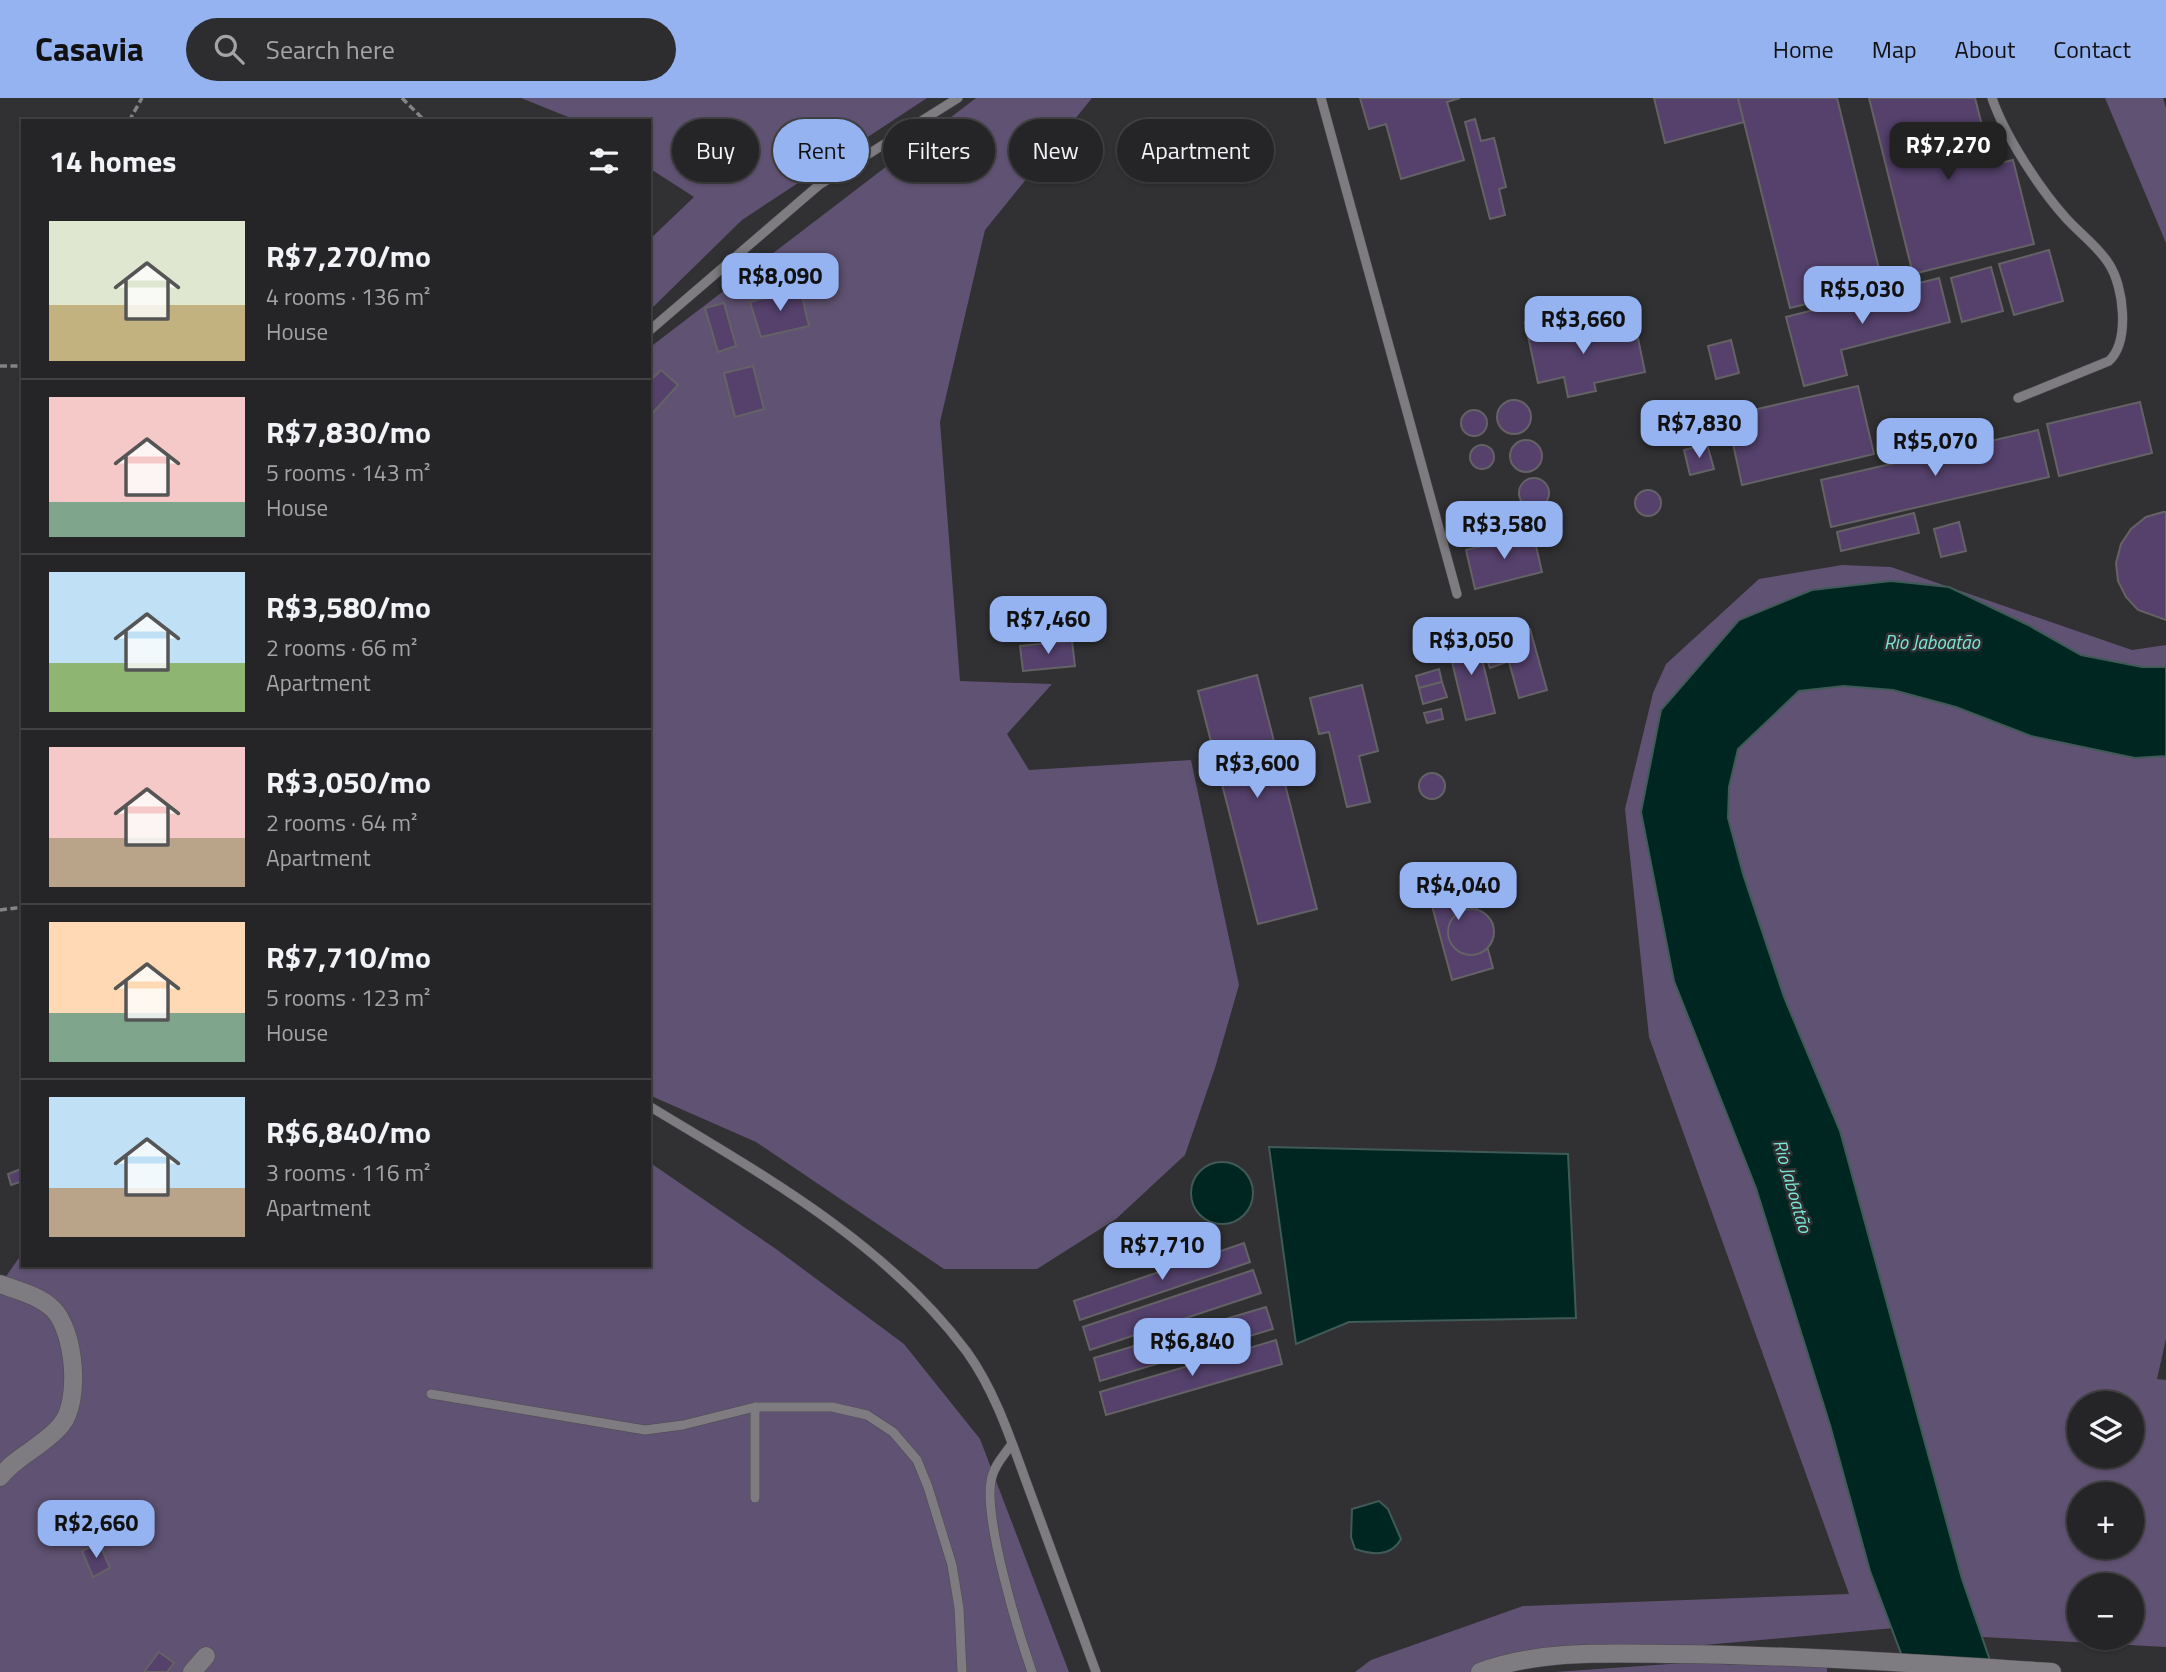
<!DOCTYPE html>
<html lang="en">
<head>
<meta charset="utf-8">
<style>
  :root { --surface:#252426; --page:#2d2c2e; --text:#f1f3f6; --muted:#a3a4a7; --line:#424143; --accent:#95b2f1 }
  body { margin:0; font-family:"Titillium Web",sans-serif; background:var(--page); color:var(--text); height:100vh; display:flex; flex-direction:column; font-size:26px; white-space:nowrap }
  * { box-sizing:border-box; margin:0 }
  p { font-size:23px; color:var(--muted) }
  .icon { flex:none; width:38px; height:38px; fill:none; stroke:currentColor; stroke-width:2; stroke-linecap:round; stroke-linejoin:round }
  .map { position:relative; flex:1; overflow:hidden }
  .details { position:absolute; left:21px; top:21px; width:630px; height:1148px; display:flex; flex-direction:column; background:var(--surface); border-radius:0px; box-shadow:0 2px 5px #0004,0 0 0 2px var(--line) }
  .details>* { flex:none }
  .banner { position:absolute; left:672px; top:21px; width:665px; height:63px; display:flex; gap:14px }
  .buttons { position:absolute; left:2067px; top:1293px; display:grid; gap:14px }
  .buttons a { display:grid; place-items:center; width:77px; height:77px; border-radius:50%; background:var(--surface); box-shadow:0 2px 5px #0004,0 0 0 2px var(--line); font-size:35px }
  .price { position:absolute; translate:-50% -60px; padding:0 16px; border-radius:14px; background:var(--accent); color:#111; font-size:23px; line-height:46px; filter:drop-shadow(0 2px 4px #0008) }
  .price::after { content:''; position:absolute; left:50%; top:42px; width:21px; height:16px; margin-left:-10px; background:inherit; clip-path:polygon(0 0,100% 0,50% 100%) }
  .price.active { background:#222; color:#fff }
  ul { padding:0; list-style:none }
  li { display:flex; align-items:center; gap:21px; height:175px; padding:0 28px }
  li+li { border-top:2px solid var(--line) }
  li span { display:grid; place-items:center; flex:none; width:196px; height:140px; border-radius:0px; color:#555 }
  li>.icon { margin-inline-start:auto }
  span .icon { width:84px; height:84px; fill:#fffc; stroke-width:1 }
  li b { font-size:30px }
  h2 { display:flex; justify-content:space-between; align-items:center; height:84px; padding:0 28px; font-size:30px }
  .chip { padding:0 24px; border-radius:32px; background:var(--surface); box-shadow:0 2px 5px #0004,0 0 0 2px var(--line); font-size:24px; line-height:63px }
  .chip.active { background:var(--accent); color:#111 }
  header { display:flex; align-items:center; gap:42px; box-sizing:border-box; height:98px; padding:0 35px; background:var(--accent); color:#111 }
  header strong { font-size:33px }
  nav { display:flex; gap:38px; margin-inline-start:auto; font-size:24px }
  .search { width:490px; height:63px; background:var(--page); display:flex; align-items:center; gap:18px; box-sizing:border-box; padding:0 24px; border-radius:38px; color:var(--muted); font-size:26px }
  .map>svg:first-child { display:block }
  .green { fill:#605272; fill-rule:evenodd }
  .water { fill:#002621; stroke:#3f5a57; stroke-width:2 }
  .building { fill:#55416c; stroke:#646265; stroke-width:2 }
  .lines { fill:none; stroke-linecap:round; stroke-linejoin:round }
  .lane-casing { stroke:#4d4c4f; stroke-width:10 }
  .street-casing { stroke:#4d4c4f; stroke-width:19 }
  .secondary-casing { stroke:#4d4c4f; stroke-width:19 }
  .path { stroke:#838284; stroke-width:3.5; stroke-dasharray:7 3.5; stroke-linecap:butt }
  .lane { stroke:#7e7c80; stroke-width:9 }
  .street { stroke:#7e7c80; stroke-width:18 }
  .secondary { stroke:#7e7c80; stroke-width:18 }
  .labels { text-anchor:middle; stroke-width:5; stroke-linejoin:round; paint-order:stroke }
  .water-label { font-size:19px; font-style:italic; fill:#79e6d6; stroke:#313033 }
</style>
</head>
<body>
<header>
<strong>Casavia</strong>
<div class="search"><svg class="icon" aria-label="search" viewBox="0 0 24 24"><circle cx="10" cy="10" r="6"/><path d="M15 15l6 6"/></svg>Search here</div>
<nav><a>Home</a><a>Map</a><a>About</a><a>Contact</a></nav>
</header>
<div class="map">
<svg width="2166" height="1574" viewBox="0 0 2166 1574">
  <rect width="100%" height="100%" fill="#313033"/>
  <g class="green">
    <polygon points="521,0 927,0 742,122 649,213 649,142 694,99 649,70 649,23 578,23"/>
    <polygon points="976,0 1092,0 985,132 940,324 960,583 1052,586 1007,636 1029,672 1191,662 1239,887 1215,970 1185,1057 1116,1121 1037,1171 944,1171 756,1044 649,997 649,250"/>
    <polygon points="2105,0 2163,0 2166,10 2166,145"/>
    <polygon points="1842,467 1891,469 2132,552 2166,547 2166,569 2142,569 2081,557 1949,489 1891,483 1739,522 1674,883 1756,1090 1830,1327 1870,1473 1894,1530 1570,1559 1480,1574 1355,1574 1371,1562 1523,1508 1849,1496 1649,939 1625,711 1653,595 1666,566 1759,481"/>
    <path d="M1844,588L1893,592L1956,609L2031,638L2135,660L2166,658V1241L2157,1281L2166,1282V1549L1982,1539L1962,1481L1840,1033L1784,899L1743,776L1728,720L1729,689L1738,651L1799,593ZM2079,1306H2132V1358H2079ZM2079,1396H2132V1449H2079ZM2079,1488H2132V1540H2079Z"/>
    <polygon points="649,1064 776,1151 904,1246 980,1341 1069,1574 0,1574 0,1187 23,1154 23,1167 649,1167"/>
    <polygon points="1684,1565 1827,1569 1827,1574 1555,1574"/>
  </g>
  <g class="water">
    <polygon points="1891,483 1949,489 2028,527 2081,557 2142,569 2166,569 2166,658 2135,660 2031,638 1956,609 1893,592 1844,588 1799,593 1738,651 1729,689 1728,720 1743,776 1784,899 1840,1033 1962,1481 1994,1574 1908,1574 1870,1473 1830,1327 1756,1090 1674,883 1641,714 1661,612 1739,522 1812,492"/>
    <polygon points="1269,1049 1568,1056 1576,1220 1349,1224 1296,1246"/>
    <circle cx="1222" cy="1095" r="31"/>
    <path d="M1379,1403L1388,1411L1401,1441C1391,1459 1372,1457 1355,1451L1351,1439L1352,1411Z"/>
  </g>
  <g class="building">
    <polygon points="1360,0 1460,0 1447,4 1464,62 1401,81 1386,26 1369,31"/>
    <polygon points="1654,0 1738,0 1744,24 1665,45"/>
    <polygon points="1738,0 1837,0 1883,187 1790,210"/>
    <polygon points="1869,0 1975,0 1992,67 2013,62 2034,146 1913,176"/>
    <polygon points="1475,21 1481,43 1494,40 1506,89 1499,91 1505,117 1490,121 1465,24"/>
    <polygon points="2049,152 2063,203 2014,217 1999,166"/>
    <polygon points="1991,169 2003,213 1962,224 1951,180"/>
    <polygon points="1939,180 1950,224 1841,252 1847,277 1804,288 1786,219"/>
    <polygon points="800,190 809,228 761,239 750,204"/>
    <polygon points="724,205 736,248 718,254 705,210"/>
    <polygon points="1554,217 1560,243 1635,226 1645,274 1594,285 1596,293 1568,299 1564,279 1538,285 1525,224"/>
    <polygon points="1731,242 1739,275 1716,281 1708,248"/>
    <polygon points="753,268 764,311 735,319 724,275"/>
    <polygon points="661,272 678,287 649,319 649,284"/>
    <polygon points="1858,288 1874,356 1742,387 1727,318"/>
    <circle cx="1514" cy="319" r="17"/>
    <polygon points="2140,304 2152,355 2059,378 2047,326"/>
    <circle cx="1474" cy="325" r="13"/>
    <polygon points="2038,332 2049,379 1831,429 1821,382"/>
    <circle cx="1526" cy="358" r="16"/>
    <polygon points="1707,346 1714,371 1690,377 1684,352"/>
    <circle cx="1482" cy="359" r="12"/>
    <circle cx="1534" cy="395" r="15"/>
    <circle cx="1648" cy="405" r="13"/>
    <circle cx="1495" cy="417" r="13"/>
    <polygon points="2163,414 2166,414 2166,522 2138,512 2126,499 2118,483 2116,465 2121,446 2131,431 2146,419"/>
    <polygon points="1914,415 1919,435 1841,453 1837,434"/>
    <polygon points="1959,424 1966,453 1941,459 1934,431"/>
    <polygon points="1533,435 1542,474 1475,491 1466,452"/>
    <polygon points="1530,531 1547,592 1519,600 1502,539"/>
    <polygon points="1496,534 1507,564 1490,570 1479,541"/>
    <polygon points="1476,536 1495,615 1466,622 1447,543"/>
    <polygon points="1072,543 1075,568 1023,573 1020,548"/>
    <polygon points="1439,571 1442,584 1419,590 1416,578"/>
    <polygon points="1257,577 1317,811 1258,826 1198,593"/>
    <polygon points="1442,584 1447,599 1423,606 1419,590"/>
    <polygon points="1362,587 1378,653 1359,658 1370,704 1347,709 1329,634 1319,636 1310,600"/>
    <polygon points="1441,611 1443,621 1427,625 1424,615"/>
    <circle cx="1432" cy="688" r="13"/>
    <polygon points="1465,767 1493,870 1452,882 1424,778"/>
    <circle cx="1471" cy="834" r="23"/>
    <polygon points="23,1070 23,1083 11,1087 8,1076"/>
    <polygon points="1244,1145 1250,1164 1080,1222 1074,1203"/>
    <polygon points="1253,1172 1261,1195 1090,1252 1083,1229"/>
    <polygon points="1266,1209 1273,1231 1100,1283 1094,1260"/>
    <polygon points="1276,1242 1282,1266 1106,1317 1100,1294"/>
    <polygon points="99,1445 110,1470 93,1479 82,1453"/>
    <polygon points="159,1554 174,1565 167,1574 144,1574"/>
  </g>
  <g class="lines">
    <g class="lane-casing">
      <g id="lane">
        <polyline points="1321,0 1457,496"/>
        <path d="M1992,0C2004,36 2039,90 2065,119C2079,135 2098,148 2109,166C2124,189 2130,243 2109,263L2018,300"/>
        <polyline points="649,233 819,87 958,0"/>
        <path d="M649,1008C763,1077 886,1145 967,1254C997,1296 1012,1346 1030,1394C1052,1454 1074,1514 1096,1574"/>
        <polyline points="431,1296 645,1332 683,1327 755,1309 832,1309 867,1317 893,1334 917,1362 928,1389 952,1467 959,1510 962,1574"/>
        <path d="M1012,1346C1004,1357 993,1369 991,1383C984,1422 1018,1534 1032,1574"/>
        <polyline points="755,1400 755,1309"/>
      </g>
    </g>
    <g class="street-casing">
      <g id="street">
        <path d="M0,1186C19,1193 38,1197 53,1211C75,1233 81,1304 61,1327C44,1348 16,1358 0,1379"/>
        <polyline points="192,1574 206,1558"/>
      </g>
    </g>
    <g class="secondary-casing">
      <path id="secondary" d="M1480,1574C1538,1552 1609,1555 1670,1556C1797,1557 1925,1566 2052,1574"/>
    </g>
    <g class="path">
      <polyline points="402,0 425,23"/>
      <polyline points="129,23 142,0"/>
      <polyline points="0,268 23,268"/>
      <polyline points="0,812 23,809"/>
    </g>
    <use href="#lane" class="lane"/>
    <use href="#street" class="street"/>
    <use href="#secondary" class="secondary"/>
  </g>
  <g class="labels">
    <g class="water-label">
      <text x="1932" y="551">Rio Jaboatão</text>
      <text transform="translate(1793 1088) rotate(74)" y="7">Rio Jaboatão</text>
    </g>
  </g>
</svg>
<div class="buttons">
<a><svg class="icon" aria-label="layers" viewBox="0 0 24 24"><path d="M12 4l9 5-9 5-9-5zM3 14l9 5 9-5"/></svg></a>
<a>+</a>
<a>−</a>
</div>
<b class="price active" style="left:1948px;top:84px">R$7,270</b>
<b class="price" style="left:780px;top:215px">R$8,090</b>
<b class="price" style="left:1862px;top:228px">R$5,030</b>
<b class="price" style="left:1583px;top:258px">R$3,660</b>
<b class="price" style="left:1699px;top:362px">R$7,830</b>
<b class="price" style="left:1935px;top:380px">R$5,070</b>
<b class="price" style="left:1504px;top:463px">R$3,580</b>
<b class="price" style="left:1048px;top:558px">R$7,460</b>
<b class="price" style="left:1471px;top:579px">R$3,050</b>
<b class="price" style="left:1257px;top:702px">R$3,600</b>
<b class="price" style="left:1458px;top:824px">R$4,040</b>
<b class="price" style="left:1162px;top:1184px">R$7,710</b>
<b class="price" style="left:1192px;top:1280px">R$6,840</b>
<b class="price" style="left:96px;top:1462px">R$2,660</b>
<div class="banner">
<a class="chip">Buy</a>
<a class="chip active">Rent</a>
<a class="chip">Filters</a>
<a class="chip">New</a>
<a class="chip">Apartment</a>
</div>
<section class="details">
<h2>14 homes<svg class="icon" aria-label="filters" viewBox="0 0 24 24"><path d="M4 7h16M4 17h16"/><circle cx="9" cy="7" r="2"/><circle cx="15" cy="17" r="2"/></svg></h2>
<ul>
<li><span style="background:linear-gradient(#dfe7d0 60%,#c2b280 0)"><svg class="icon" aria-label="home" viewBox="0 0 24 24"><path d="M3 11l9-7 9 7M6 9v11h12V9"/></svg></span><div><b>R$7,270/mo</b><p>4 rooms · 136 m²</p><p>House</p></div></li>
<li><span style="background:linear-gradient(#f6c9c9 75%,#7fa58c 0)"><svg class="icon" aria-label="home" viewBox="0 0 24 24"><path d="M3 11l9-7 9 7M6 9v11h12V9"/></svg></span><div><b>R$7,830/mo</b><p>5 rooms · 143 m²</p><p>House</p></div></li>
<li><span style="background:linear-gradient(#bfe0f5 65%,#8fb573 0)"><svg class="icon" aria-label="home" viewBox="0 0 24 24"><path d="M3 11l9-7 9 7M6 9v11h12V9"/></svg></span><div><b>R$3,580/mo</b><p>2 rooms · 66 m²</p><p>Apartment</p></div></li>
<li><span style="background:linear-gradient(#f6c9c9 65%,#b9a48a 0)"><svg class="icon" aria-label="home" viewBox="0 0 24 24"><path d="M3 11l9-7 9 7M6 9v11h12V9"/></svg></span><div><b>R$3,050/mo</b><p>2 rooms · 64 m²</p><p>Apartment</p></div></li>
<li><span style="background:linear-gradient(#ffd9b3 65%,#7fa58c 0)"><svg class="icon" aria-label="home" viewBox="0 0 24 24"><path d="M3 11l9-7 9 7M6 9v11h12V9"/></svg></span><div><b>R$7,710/mo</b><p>5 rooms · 123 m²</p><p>House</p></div></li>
<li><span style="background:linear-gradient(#bfe0f5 65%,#b9a48a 0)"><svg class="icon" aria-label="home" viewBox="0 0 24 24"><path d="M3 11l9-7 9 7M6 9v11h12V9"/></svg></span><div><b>R$6,840/mo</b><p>3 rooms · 116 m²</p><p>Apartment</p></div></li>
</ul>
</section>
</div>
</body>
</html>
